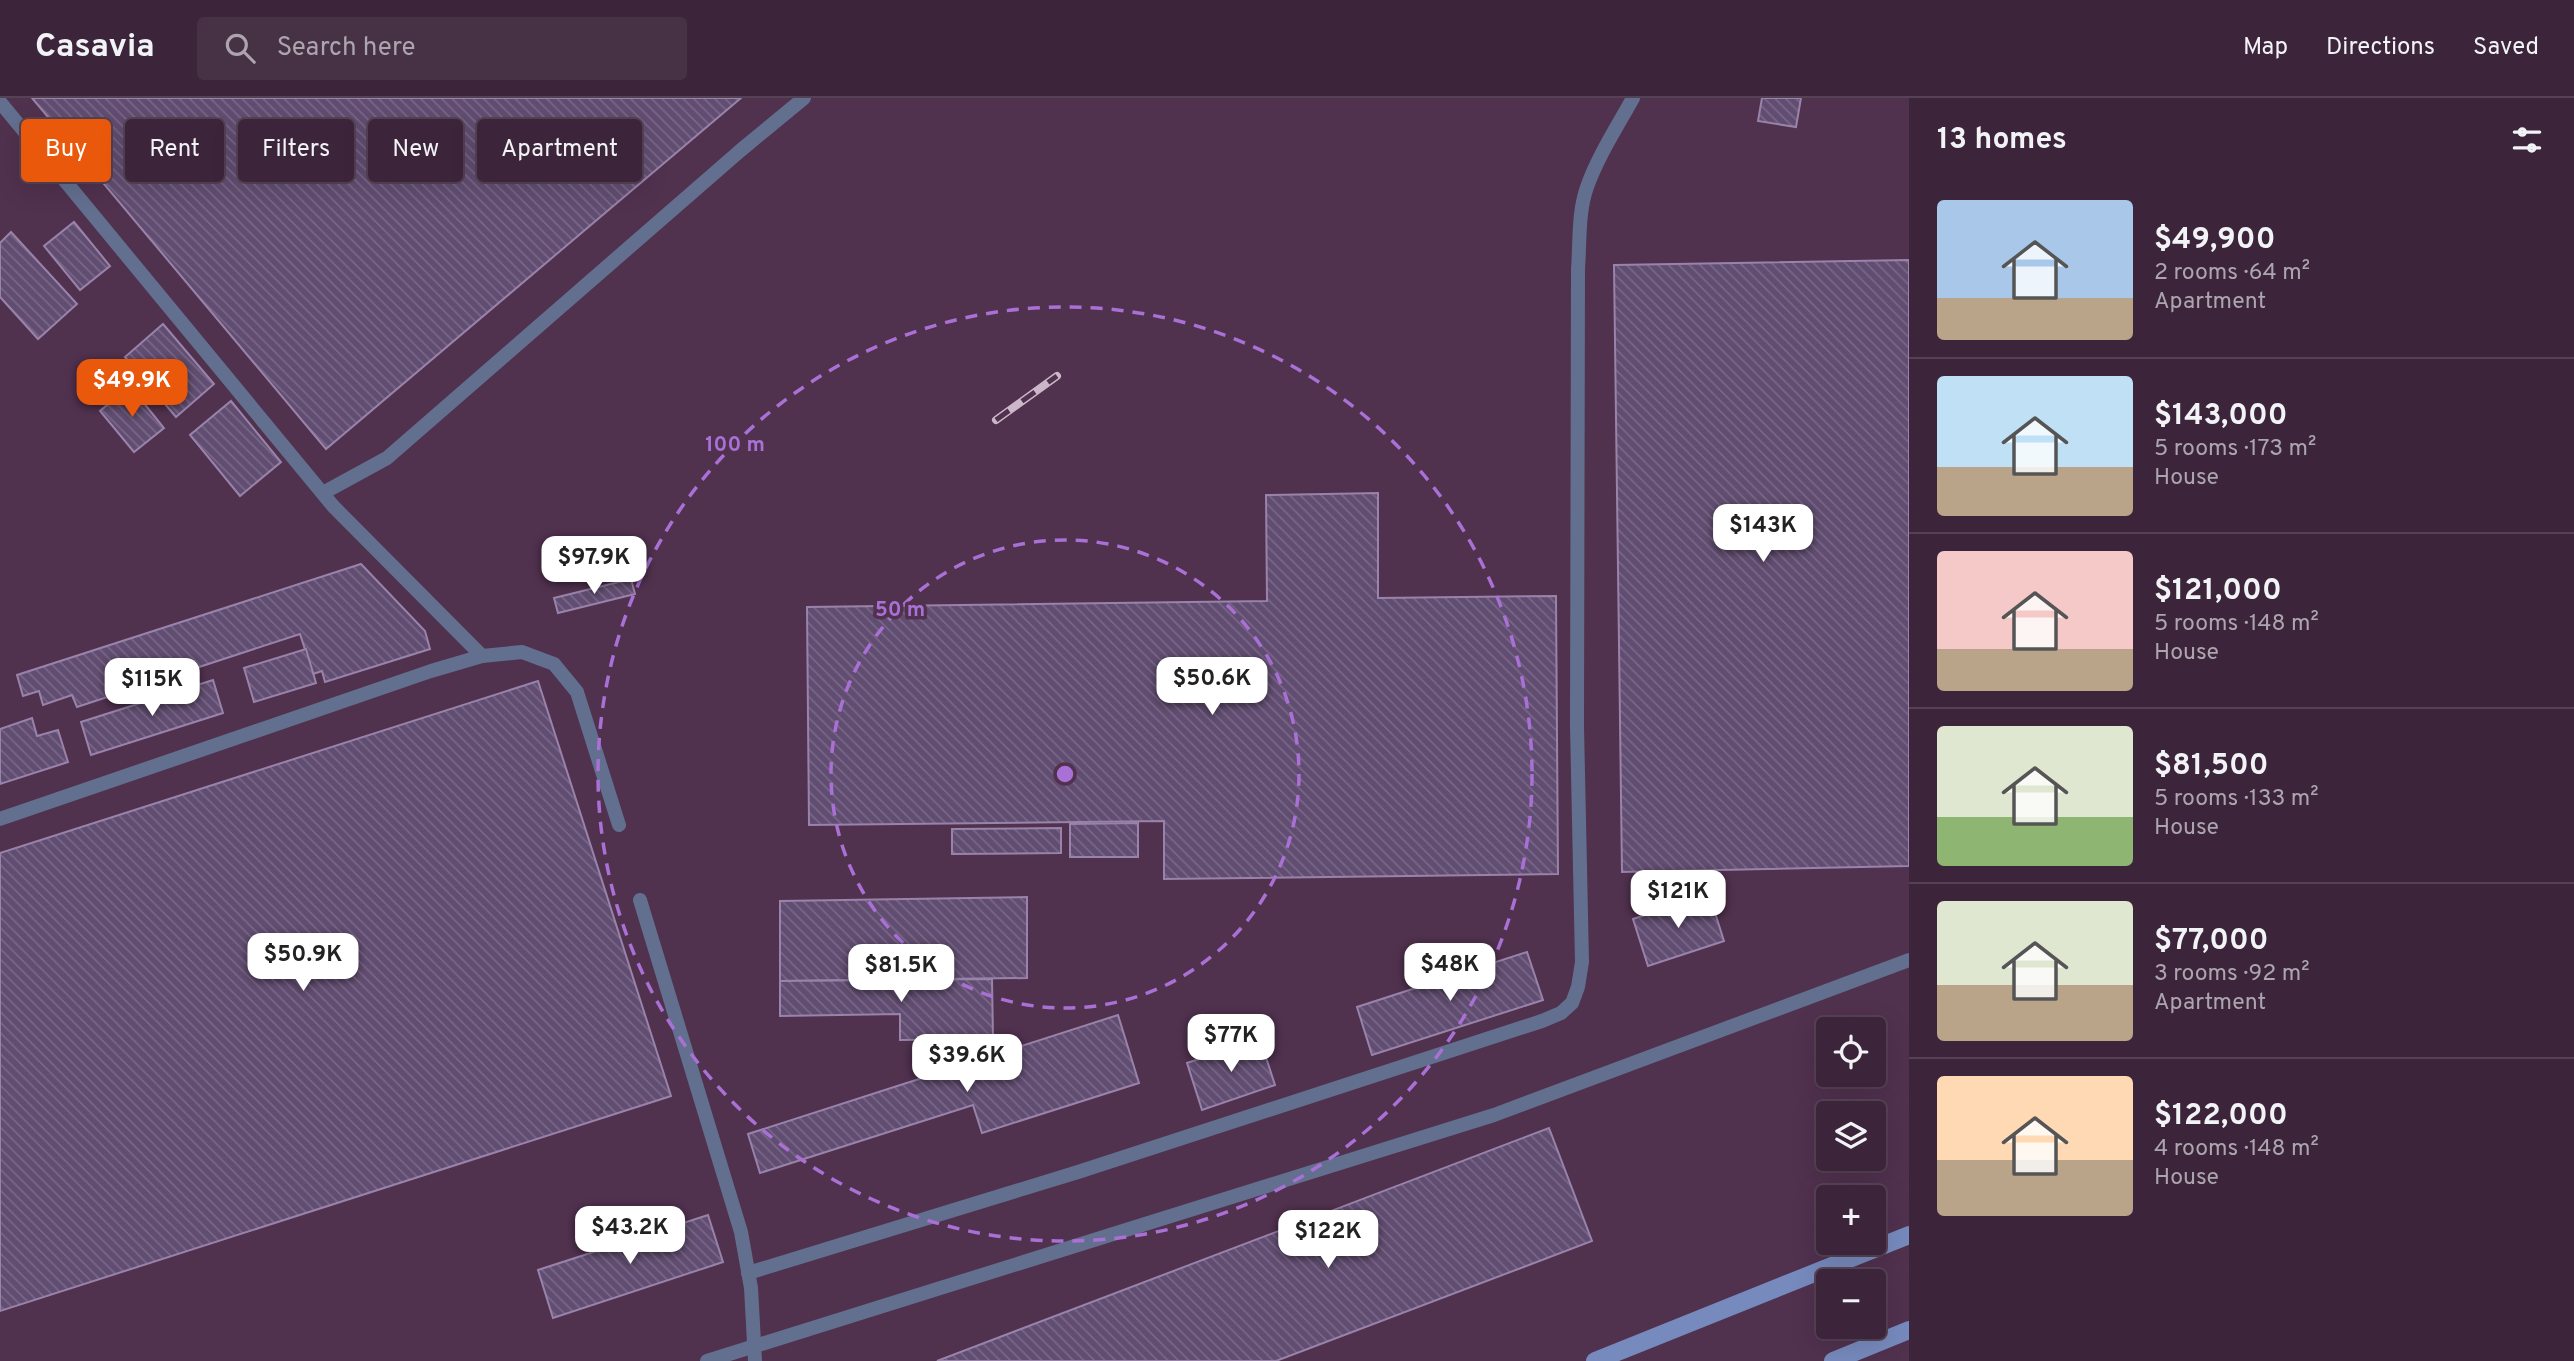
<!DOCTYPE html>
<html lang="en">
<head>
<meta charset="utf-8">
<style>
  :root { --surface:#3c253a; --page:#473145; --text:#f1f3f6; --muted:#aca5af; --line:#554254; --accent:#ea580c }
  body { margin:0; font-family:Overpass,sans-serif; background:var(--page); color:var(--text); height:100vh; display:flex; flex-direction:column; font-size:26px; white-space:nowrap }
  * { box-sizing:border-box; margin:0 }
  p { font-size:23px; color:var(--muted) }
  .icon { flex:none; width:38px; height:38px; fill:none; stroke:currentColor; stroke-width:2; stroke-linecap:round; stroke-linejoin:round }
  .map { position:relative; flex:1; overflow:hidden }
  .details { display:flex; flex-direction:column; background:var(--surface); width:665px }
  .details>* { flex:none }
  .guide { position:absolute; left:21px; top:21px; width:665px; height:63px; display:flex; gap:14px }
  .tools { position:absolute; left:1816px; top:919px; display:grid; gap:14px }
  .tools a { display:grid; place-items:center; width:70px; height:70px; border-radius:7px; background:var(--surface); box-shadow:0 7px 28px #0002,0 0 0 2px var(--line); font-size:35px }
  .price { position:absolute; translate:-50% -60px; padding:0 16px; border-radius:14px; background:#fff; color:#222; font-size:23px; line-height:46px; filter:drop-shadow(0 2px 4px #0008) }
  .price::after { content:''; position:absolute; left:50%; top:42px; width:21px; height:16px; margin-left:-10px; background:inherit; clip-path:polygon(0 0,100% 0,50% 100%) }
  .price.current { background:var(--accent); color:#fff }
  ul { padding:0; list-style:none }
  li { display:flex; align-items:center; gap:21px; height:175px; padding:0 28px }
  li+li { border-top:2px solid var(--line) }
  li span { display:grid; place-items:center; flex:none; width:196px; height:140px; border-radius:7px; color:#555 }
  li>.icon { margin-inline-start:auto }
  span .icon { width:84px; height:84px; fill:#fffc; stroke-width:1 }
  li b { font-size:30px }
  h2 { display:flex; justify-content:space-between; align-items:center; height:84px; padding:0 28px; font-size:30px }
  .chip { padding:0 24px; border-radius:7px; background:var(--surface); box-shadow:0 7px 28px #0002,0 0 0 2px var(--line); font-size:24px; line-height:63px }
  .chip.current { background:var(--accent); color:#fff }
  header { display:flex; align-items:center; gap:42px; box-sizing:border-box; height:98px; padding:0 35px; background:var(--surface); border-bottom:2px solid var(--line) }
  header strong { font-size:33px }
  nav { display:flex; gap:38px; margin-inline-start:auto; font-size:24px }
  .search { width:490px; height:63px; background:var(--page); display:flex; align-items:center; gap:18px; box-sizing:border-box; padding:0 24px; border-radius:7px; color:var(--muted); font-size:26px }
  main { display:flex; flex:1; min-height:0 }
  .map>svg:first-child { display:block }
  .building { fill:url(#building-back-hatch); stroke:#9983ab; stroke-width:2 }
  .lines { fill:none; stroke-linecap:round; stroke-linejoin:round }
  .lane { stroke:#636f8f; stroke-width:14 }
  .secondary { stroke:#778abd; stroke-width:18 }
  .rail-casing { stroke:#ccb7ca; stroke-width:8 }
  .rail { stroke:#50314e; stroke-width:5; stroke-dasharray:16; stroke-linecap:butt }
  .ring { fill:none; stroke:#a970d5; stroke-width:3.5; stroke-dasharray:12 9 }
  .centre { fill:#a970d5; stroke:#50314e; stroke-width:3.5 }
  .ring-label { font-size:21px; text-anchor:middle; font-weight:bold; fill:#a970d5; stroke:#50314e; stroke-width:7; stroke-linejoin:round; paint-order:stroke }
</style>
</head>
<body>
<header>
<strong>Casavia</strong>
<div class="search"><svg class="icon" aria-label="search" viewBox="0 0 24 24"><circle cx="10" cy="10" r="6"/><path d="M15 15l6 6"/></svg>Search here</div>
<nav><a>Map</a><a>Directions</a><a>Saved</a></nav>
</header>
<main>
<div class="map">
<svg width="1909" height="1263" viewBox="0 0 1909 1263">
  <defs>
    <pattern id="building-back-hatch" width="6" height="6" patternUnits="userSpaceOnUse" patternTransform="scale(1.75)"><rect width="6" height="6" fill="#614d71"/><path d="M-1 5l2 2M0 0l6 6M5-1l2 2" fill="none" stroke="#796786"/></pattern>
  </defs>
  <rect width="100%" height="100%" fill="#50314e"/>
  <g class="building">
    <polygon points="32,0 741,0 326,351"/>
    <polygon points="1762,0 1801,0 1796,29 1758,23"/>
    <polygon points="74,124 110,168 80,192 44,148"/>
    <polygon points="11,134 77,206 38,241 0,199 0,145"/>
    <polygon points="1909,162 1909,768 1622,774 1614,167"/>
    <polygon points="163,226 214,286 176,319 125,259"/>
    <polygon points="130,288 164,330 134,354 100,313"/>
    <polygon points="231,303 281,364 240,398 190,337"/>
    <polygon points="1378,395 1378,500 1556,498 1558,776 1164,781 1164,723 809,727 807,509 1267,503 1266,397"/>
    <polygon points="361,466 425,533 430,551 325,584 322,573 313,576 300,536 77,609 72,597 43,607 39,593 23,598 17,577"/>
    <polygon points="631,481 635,496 558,515 554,500"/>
    <polygon points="306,551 316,585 254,604 244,570"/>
    <polygon points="213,582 223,615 91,657 81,624"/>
    <polygon points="538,583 671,998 0,1213 0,755"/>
    <polygon points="32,620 37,638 58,632 68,664 0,686 0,631"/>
    <polygon points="1138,725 1138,759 1070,759 1070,726"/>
    <polygon points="1061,730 1061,755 952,756 952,731"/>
    <polygon points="1709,796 1724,843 1648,868 1633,821"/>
    <polygon points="1027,799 1027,880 780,883 780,803"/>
    <polygon points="1527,854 1543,902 1372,957 1357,909"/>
    <polygon points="992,881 993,941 900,942 900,916 780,918 780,883"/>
    <polygon points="1118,917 1139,985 982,1035 973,1007 760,1075 748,1036"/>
    <polygon points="1260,941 1275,987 1202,1012 1187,965"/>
    <polygon points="1549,1030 1592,1143 1276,1263 937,1263"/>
    <polygon points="708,1117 723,1164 553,1220 538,1172"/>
  </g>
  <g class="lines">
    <g class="lane">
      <polyline points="0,4 333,408 482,558"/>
      <polyline points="323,395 387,360 741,52 804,0"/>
      <polyline points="0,721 431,573 482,558 522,554 554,566 577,594 619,727"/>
      <polyline points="640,802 741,1134 751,1190 755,1263"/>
      <path d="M748,1175L1078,1074L1542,923L1561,915L1572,905L1578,889L1582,864L1577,628L1578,171C1580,144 1578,114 1587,89C1598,58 1617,29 1633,0"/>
      <polyline points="707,1263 1494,1017 1909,862"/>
    </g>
    <g class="secondary">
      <polyline points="1595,1263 1909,1137"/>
      <polyline points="1833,1263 1909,1232"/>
    </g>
    <g class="rail-casing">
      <polyline id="rail" points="996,322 1057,278"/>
    </g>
    <use href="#rail" class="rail"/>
  </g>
  <g class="ring">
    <circle cx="1065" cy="676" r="234"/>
    <circle cx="1065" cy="676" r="467"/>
  </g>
  <circle cx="1065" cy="676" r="10" class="centre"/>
  <g class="ring-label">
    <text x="735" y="353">100 m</text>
    <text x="900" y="518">50 m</text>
  </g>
</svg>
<div class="tools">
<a><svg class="icon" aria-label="locate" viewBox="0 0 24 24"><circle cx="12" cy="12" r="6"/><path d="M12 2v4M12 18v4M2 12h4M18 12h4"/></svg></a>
<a><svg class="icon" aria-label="layers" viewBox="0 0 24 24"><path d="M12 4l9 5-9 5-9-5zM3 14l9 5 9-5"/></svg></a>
<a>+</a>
<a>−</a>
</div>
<b class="price current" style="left:132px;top:321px">$49.9K</b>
<b class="price" style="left:1763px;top:466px">$143K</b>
<b class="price" style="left:594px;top:498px">$97.9K</b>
<b class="price" style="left:1212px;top:619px">$50.6K</b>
<b class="price" style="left:152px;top:620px">$115K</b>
<b class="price" style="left:1678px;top:832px">$121K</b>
<b class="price" style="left:303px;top:895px">$50.9K</b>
<b class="price" style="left:1450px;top:905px">$48K</b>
<b class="price" style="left:901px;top:906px">$81.5K</b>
<b class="price" style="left:1231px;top:976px">$77K</b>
<b class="price" style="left:967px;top:996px">$39.6K</b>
<b class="price" style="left:630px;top:1168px">$43.2K</b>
<b class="price" style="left:1328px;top:1172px">$122K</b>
<div class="guide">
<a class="chip current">Buy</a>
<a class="chip">Rent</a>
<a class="chip">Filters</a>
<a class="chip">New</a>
<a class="chip">Apartment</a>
</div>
</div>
<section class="details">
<h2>13 homes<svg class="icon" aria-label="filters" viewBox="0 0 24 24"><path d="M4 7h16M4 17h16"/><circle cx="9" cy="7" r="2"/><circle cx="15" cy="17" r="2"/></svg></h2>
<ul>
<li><span style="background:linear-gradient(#a9c7e8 70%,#b9a48a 0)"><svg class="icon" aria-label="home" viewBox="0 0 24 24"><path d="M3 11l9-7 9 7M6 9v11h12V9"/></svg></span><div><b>$49,900</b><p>2 rooms · 64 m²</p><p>Apartment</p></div></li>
<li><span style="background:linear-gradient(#bfe0f5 65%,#b9a48a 0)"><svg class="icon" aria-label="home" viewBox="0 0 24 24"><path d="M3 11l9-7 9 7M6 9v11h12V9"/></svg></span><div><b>$143,000</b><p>5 rooms · 173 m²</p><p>House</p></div></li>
<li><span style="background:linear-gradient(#f6c9c9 70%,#b9a48a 0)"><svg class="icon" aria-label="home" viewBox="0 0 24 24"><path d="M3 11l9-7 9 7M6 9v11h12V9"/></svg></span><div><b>$121,000</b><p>5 rooms · 148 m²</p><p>House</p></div></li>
<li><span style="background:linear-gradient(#dfe7d0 65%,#8fb573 0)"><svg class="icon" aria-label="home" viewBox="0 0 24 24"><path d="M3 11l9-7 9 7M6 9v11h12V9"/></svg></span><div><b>$81,500</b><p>5 rooms · 133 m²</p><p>House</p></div></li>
<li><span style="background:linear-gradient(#dfe7d0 60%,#b9a48a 0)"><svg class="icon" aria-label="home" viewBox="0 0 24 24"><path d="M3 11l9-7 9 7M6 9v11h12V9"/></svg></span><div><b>$77,000</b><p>3 rooms · 92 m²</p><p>Apartment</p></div></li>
<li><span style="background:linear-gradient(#ffd9b3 60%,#b9a48a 0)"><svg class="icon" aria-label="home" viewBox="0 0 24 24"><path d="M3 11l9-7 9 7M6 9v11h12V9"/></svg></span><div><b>$122,000</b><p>4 rooms · 148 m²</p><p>House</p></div></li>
</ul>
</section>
</main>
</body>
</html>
